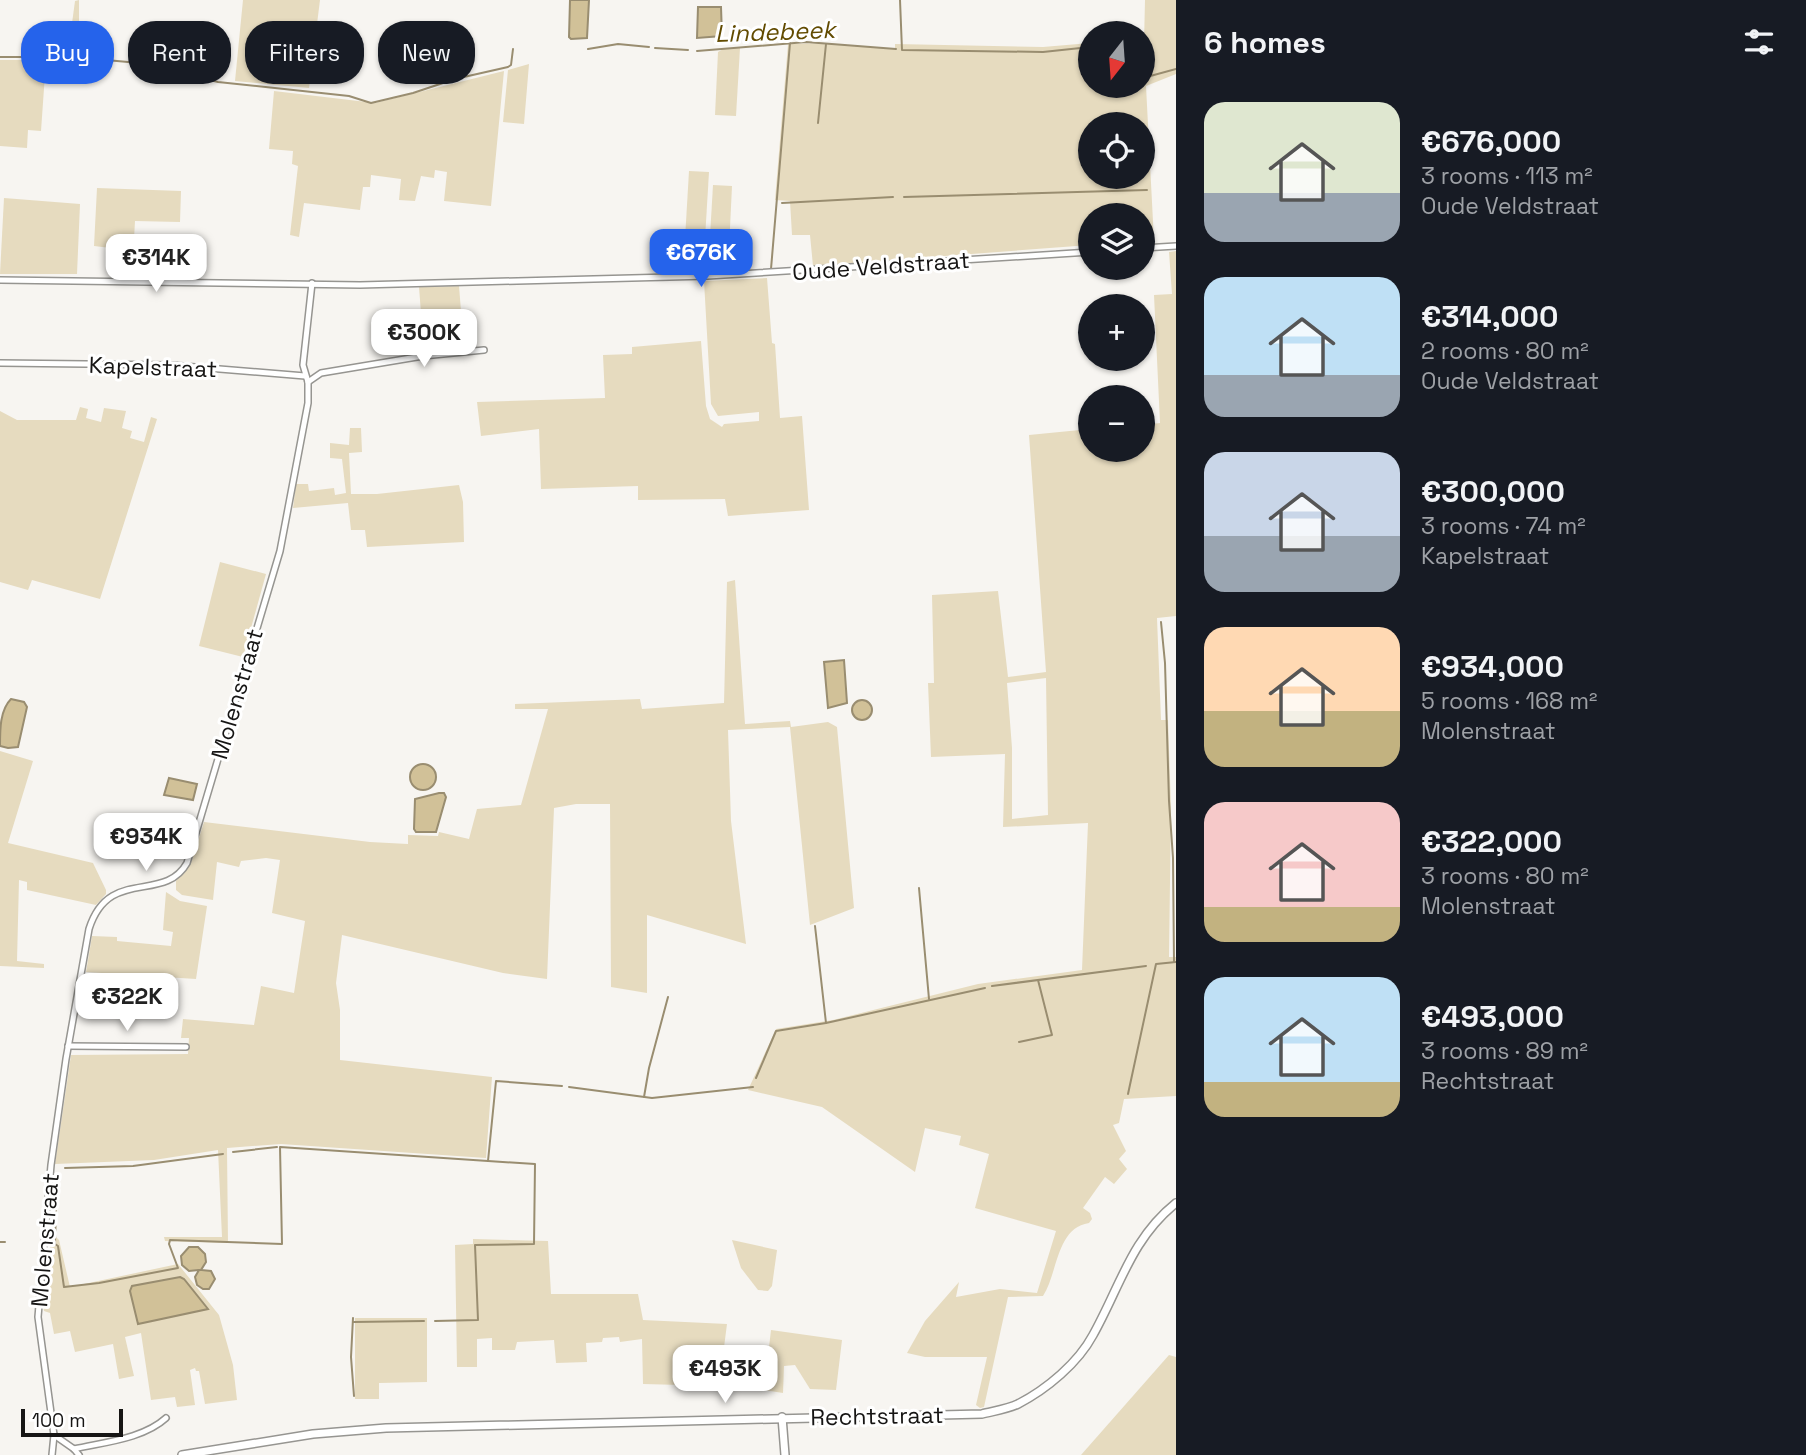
<!DOCTYPE html>
<html lang="en">
<head>
<meta charset="utf-8">
<style>
  :root { --surface:#171b24; --page:#20242c; --text:#f1f3f6; --muted:#9ea1a6; --accent:#2563eb }
  body { margin:0; font-family:"Space Grotesk",sans-serif; background:var(--page); color:var(--text); height:100vh; display:flex; flex-direction:column; font-size:26px; white-space:nowrap }
  * { box-sizing:border-box; margin:0 }
  p { font-size:23px; color:var(--muted) }
  .icon { flex:none; width:38px; height:38px; fill:none; stroke:currentColor; stroke-width:2; stroke-linecap:round; stroke-linejoin:round }
  .map { position:relative; flex:1; overflow:hidden }
  .side { display:flex; flex-direction:column; background:var(--surface); width:630px }
  .side>* { flex:none }
  .banner { position:absolute; left:21px; top:21px; width:665px; height:63px; display:flex; gap:14px }
  .needle { width:46px; rotate:197deg }
  .buttons { position:absolute; left:1078px; top:21px; display:grid; gap:14px }
  .buttons a { display:grid; place-items:center; width:77px; height:77px; border-radius:50%; background:var(--surface); box-shadow:0 2px 5px #0004; font-size:35px }
  .scale { position:absolute; left:21px; bottom:18px; width:102px; box-sizing:border-box; padding-left:7px; border:4px solid #161514; border-top:0; font-size:19px; line-height:24px; white-space:nowrap; color:#161514; -webkit-text-stroke:5px #fff; paint-order:stroke }
  .price { position:absolute; translate:-50% -60px; padding:0 16px; border-radius:14px; background:#fff; color:#222; font-size:23px; line-height:46px; filter:drop-shadow(0 2px 4px #0008) }
  .price::after { content:''; position:absolute; left:50%; top:42px; width:21px; height:16px; margin-left:-10px; background:inherit; clip-path:polygon(0 0,100% 0,50% 100%) }
  .price.selected { background:var(--accent); color:#fff }
  ul { padding:0; list-style:none }
  li { display:flex; align-items:center; gap:21px; height:175px; padding:0 28px }
  li span { display:grid; place-items:center; flex:none; width:196px; height:140px; border-radius:21px; color:#555 }
  li>.icon { margin-inline-start:auto }
  span .icon { width:84px; height:84px; fill:#fffc; stroke-width:1 }
  li b { font-size:30px }
  h2 { display:flex; justify-content:space-between; align-items:center; height:84px; padding:0 28px; font-size:30px }
  .pill { padding:0 24px; border-radius:28px; background:var(--surface); box-shadow:0 2px 5px #0004; font-size:24px; line-height:63px }
  .pill.selected { background:var(--accent); color:#fff }
  main { display:flex; flex:1; min-height:0 }
  .map>svg:first-child { display:block }
  .green { fill:#e6dbbf; fill-rule:evenodd }
  .water { fill:#d1c198; stroke:#998d70; stroke-width:2 }
  .lines { fill:none; stroke-linecap:round; stroke-linejoin:round }
  .stream { stroke:#998d70; stroke-width:2 }
  .minor-casing { stroke:#969591; stroke-width:8 }
  .tertiary-casing { stroke:#969591; stroke-width:10 }
  .minor { stroke:#fff; stroke-width:5 }
  .tertiary { stroke:#fff; stroke-width:7 }
  .labels { text-anchor:middle; stroke-width:6; stroke-linejoin:round; paint-order:stroke }
  .street-label { font-size:23px; fill:#161514; stroke:#fff }
  .water-label { font-size:24px; font-style:italic; fill:#624b00; stroke:#fff }
</style>
</head>
<body>
<main>
<div class="map">
<svg width="1176" height="1455" viewBox="0 0 1176 1455">
  <rect width="100%" height="100%" fill="#f7f5f1"/>
  <g class="green">
    <polygon points="79,0 79,54 68,53 75,1"/>
    <polygon points="243,0 320,0 309,88 235,81"/>
    <path d="M1145,0H1176V74L1146,86L1154,241H1143V215H1090V245L813,266L810,235H792L790,201L775,200L788,44L824,43L895,49V44L1043,47L1090,43V86H1143ZM1143,124V177H1090V124Z"/>
    <polygon points="725,48 740,48 736,116 715,115 718,52"/>
    <polygon points="0,60 46,60 41,131 28,130 27,148 0,146"/>
    <polygon points="157,61 186,65 214,77 192,79 153,69 152,62"/>
    <polygon points="529,64 524,124 503,122 508,70"/>
    <polygon points="504,71 491,206 444,201 447,172 435,170 434,178 421,176 415,201 399,200 401,179 371,175 370,187 363,187 360,210 304,203 299,237 290,235 298,166 292,164 293,151 269,149 274,91 375,103"/>
    <polygon points="689,171 709,172 703,272 683,273"/>
    <polygon points="713,185 732,186 728,270 708,271"/>
    <polygon points="97,188 181,191 180,222 135,221 132,275 117,275 119,249 94,246"/>
    <polygon points="4,198 80,204 77,274 0,274"/>
    <path d="M1176,251V616L1157,618L1161,720H1168L1171,807L1169,957H1176V1096L1124,1099L1119,1123L1113,1125L1126,1151L1119,1159L1127,1169L1114,1184L1105,1177L1083,1208L1090,1213L1092,1219L1089,1223C1056,1228 1058,1273 1043,1296L1008,1297L984,1407L980,1408L976,1405L987,1357H925L907,1353L925,1321L959,1282L956,1297L1000,1289L1037,1293L1056,1231L975,1208L989,1154L959,1145L961,1136L925,1128L915,1172L822,1107L748,1090L776,1029L833,1020L978,984L1082,970L1088,823L1003,827L1005,754L931,757L928,683H934L932,595L998,591L1008,677L1046,672L1029,435L1090,429V450H1143V425L1160,423L1154,295L1172,294L1169,252ZM1046,678L1048,815L1012,819V748L1007,683Z"/>
    <polygon points="767,278 772,343 775,344 780,418 802,416 809,510 728,516 725,499 638,500 638,486 541,489 539,429 481,436 477,402 605,398 603,355 632,354 632,347 701,341 706,406 710,419 722,427 724,424 759,421 759,412 718,416 711,404 704,281"/>
    <polygon points="459,286 464,349 424,352 419,287"/>
    <polygon points="80,407 88,409 86,418 101,422 104,408 126,411 122,428 132,431 130,438 144,442 151,417 157,419 100,599 32,580 28,590 0,582 0,411 17,420 76,420"/>
    <polygon points="350,428 361,428 362,452 349,453 351,494 377,494 459,485 463,502 464,542 367,547 365,530 351,530 348,503 293,508 296,484 308,484 309,491 334,488 335,495 346,493 342,459 330,458 330,443 349,445"/>
    <polygon points="220,562 266,574 243,657 199,646"/>
    <polygon points="735,580 745,724 790,721 791,727 828,722 837,727 854,908 810,925 790,727 728,730 731,821 746,944 647,915 647,993 611,987 610,804 576,804 554,808 547,979 503,973 342,935 336,983 340,1010 340,1060 492,1077 486,1158 281,1144 227,1148 228,1243 165,1241 164,1237 222,1237 218,1150 154,1160 55,1164 71,1055 188,1054 189,1038 181,1038 183,1019 254,1025 261,986 294,993 305,921 272,913 280,860 266,858 241,861 239,867 217,862 213,900 182,895 176,890 176,881 192,860 204,822 370,842 408,844 408,835 438,836 439,832 469,839 477,809 521,805 548,709 515,709 515,704 640,699 642,709 724,703 727,582"/>
    <polygon points="0,751 33,761 8,843 93,863 106,890 106,894 96,905 27,890 27,882 19,880 17,961 44,964 44,968 0,966"/>
    <polygon points="166,892 180,901 207,906 196,979 86,972 92,936 117,937 117,941 171,946 173,932 163,930"/>
    <polygon points="55,1236 59,1240 70,1287 178,1264 219,1315 233,1365 237,1400 205,1404 199,1371 196,1371 195,1368 190,1370 195,1405 177,1407 175,1397 151,1400 141,1333 125,1337 134,1376 119,1379 113,1344 75,1352 70,1331 54,1334 50,1313 44,1311 43,1306 51,1239"/>
    <polygon points="473,1239 548,1241 551,1294 638,1294 643,1320 727,1324 719,1386 643,1384 642,1339 620,1342 619,1337 603,1338 602,1342 586,1343 587,1362 556,1363 554,1340 517,1342 515,1350 492,1350 492,1338 477,1339 477,1367 457,1367 455,1245 473,1244"/>
    <polygon points="732,1240 777,1250 772,1286 768,1291 758,1290 741,1268"/>
    <polygon points="355,1318 427,1318 427,1382 379,1383 379,1399 355,1399"/>
    <polygon points="771,1330 842,1340 836,1390 810,1389 795,1365 784,1366 783,1393 764,1390"/>
    <polygon points="1169,1355 1176,1357 1176,1455 1081,1455"/>
  </g>
  <g class="water">
    <polygon points="570,0 589,0 587,38 571,39 569,37"/>
    <polygon points="698,7 721,7 722,36 697,38"/>
    <polygon points="844,660 847,703 828,708 824,662"/>
    <path d="M11,699L24,702L27,707L18,747L8,748L0,746C0,729 0,710 11,699Z"/>
    <circle cx="862" cy="710" r="10"/>
    <circle cx="423" cy="777" r="13"/>
    <polygon points="169,778 197,784 193,800 164,795"/>
    <polygon points="439,793 444,793 446,797 436,832 416,832 414,829 415,799"/>
    <polygon points="189,1247 198,1247 205,1254 206,1262 201,1270 211,1271 215,1279 209,1289 203,1289 197,1285 195,1277 199,1270 189,1271 182,1265 181,1256"/>
    <polygon points="180,1277 184,1279 208,1309 138,1324 130,1291 132,1286"/>
  </g>
  <g class="lines">
    <g class="stream">
      <polyline points="900,0 902,50 1043,52 1090,47"/>
      <polyline points="655,48 688,50"/>
      <polyline points="588,49 618,44 649,47"/>
      <polyline points="697,51 806,42 896,49"/>
      <polyline points="0,57 73,57 128,62 155,66 218,82 349,96 371,103 413,93 455,79 508,67 511,65 513,49"/>
      <polyline points="1143,73 1143,78 1176,69"/>
      <polyline points="818,123 826,44"/>
      <polyline points="904,197 1147,190"/>
      <polyline points="782,203 893,197"/>
      <polyline points="771,269 790,43"/>
      <polyline points="1161,622 1165,663 1169,801 1173,858 1174,962"/>
      <polyline points="919,888 929,999"/>
      <polyline points="815,926 826,1023"/>
      <polyline points="992,986 1146,966"/>
      <polyline points="1019,1042 1052,1035 1038,980"/>
      <polyline points="756,1078 776,1031 826,1023 985,988"/>
      <polyline points="569,1087 652,1098 753,1087"/>
      <polyline points="1128,1094 1156,964 1176,962"/>
      <polyline points="644,1097 649,1068 668,997"/>
      <polyline points="233,1152 277,1147"/>
      <polyline points="65,1168 133,1166 223,1154"/>
      <polyline points="0,1242 5,1242"/>
      <polyline points="52,1242 58,1246 64,1287 99,1283 178,1268 169,1244 170,1240 282,1244 280,1147 488,1161 496,1081 562,1086"/>
      <polyline points="55,1243 57,1174"/>
      <polyline points="353,1318 351,1357 354,1396"/>
      <polyline points="435,1321 478,1320 475,1245 534,1244 535,1164 488,1161"/>
      <polyline points="353,1322 424,1321"/>
    </g>
    <g class="minor-casing">
      <g id="minor">
        <polyline points="1143,248 1176,246"/>
        <polyline points="0,280 360,285 708,276 1090,252"/>
        <polyline points="0,363 171,365 305,376"/>
        <polyline points="308,382 321,373 423,356 484,350"/>
        <polyline points="68,1046 186,1047"/>
        <polyline points="54,1435 74,1449 79,1455"/>
        <path d="M74,1449C104,1442 143,1439 166,1418"/>
        <path d="M52,1455L54,1435L38,1317L51,1165L66,1059L89,929C109,866 164,904 187,863L280,551L308,403V382L303,365L312,283"/>
      </g>
    </g>
    <g class="tertiary-casing">
      <g id="tertiary">
        <polyline points="782,1417 785,1455"/>
        <path d="M182,1455L313,1434L386,1428L982,1414C994,1411 1008,1409 1018,1404C1047,1389 1078,1363 1093,1335C1120,1287 1131,1239 1176,1203"/>
      </g>
    </g>
    <use href="#minor" class="minor"/>
    <use href="#tertiary" class="tertiary"/>
  </g>
  <g class="labels">
    <g class="street-label">
      <text transform="translate(881 266) rotate(-4)" y="8">Oude Veldstraat</text>
      <text transform="translate(153 367) rotate(2)" y="8">Kapelstraat</text>
      <text transform="translate(237 694) rotate(-74)" y="8">Molenstraat</text>
      <text transform="translate(45 1240) rotate(-85)" y="8">Molenstraat</text>
      <text transform="translate(877 1416) rotate(-1)" y="8">Rechtstraat</text>
    </g>
    <g class="water-label">
      <text transform="translate(775 32) rotate(-2)" y="8">Lindebeek</text>
    </g>
  </g>
</svg>
<div class="buttons">
<a><svg class="needle" viewBox="-14 -14 28 28"><path d="M0-13l5 13h-10z" fill="#e53935"/><path d="M0 13l5-13h-10z" fill="#9ea1a6"/></svg></a>
<a><svg class="icon" aria-label="locate" viewBox="0 0 24 24"><circle cx="12" cy="12" r="6"/><path d="M12 2v4M12 18v4M2 12h4M18 12h4"/></svg></a>
<a><svg class="icon" aria-label="layers" viewBox="0 0 24 24"><path d="M12 4l9 5-9 5-9-5zM3 14l9 5 9-5"/></svg></a>
<a>+</a>
<a>−</a>
</div>
<div class="scale">100 m</div>
<b class="price selected" style="left:701px;top:289px">€676K</b>
<b class="price" style="left:156px;top:294px">€314K</b>
<b class="price" style="left:424px;top:369px">€300K</b>
<b class="price" style="left:146px;top:873px">€934K</b>
<b class="price" style="left:127px;top:1033px">€322K</b>
<b class="price" style="left:725px;top:1405px">€493K</b>
<div class="banner">
<a class="pill selected">Buy</a>
<a class="pill">Rent</a>
<a class="pill">Filters</a>
<a class="pill">New</a>
</div>
</div>
<section class="side">
<h2>6 homes<svg class="icon" aria-label="filters" viewBox="0 0 24 24"><path d="M4 7h16M4 17h16"/><circle cx="9" cy="7" r="2"/><circle cx="15" cy="17" r="2"/></svg></h2>
<ul>
<li><span style="background:linear-gradient(#dfe7d0 65%,#9aa5b1 0)"><svg class="icon" aria-label="home" viewBox="0 0 24 24"><path d="M3 11l9-7 9 7M6 9v11h12V9"/></svg></span><div><b>€676,000</b><p>3 rooms · 113 m²</p><p>Oude Veldstraat</p></div></li>
<li><span style="background:linear-gradient(#bfe0f5 70%,#9aa5b1 0)"><svg class="icon" aria-label="home" viewBox="0 0 24 24"><path d="M3 11l9-7 9 7M6 9v11h12V9"/></svg></span><div><b>€314,000</b><p>2 rooms · 80 m²</p><p>Oude Veldstraat</p></div></li>
<li><span style="background:linear-gradient(#c9d6e8 60%,#9aa5b1 0)"><svg class="icon" aria-label="home" viewBox="0 0 24 24"><path d="M3 11l9-7 9 7M6 9v11h12V9"/></svg></span><div><b>€300,000</b><p>3 rooms · 74 m²</p><p>Kapelstraat</p></div></li>
<li><span style="background:linear-gradient(#ffd9b3 60%,#c2b280 0)"><svg class="icon" aria-label="home" viewBox="0 0 24 24"><path d="M3 11l9-7 9 7M6 9v11h12V9"/></svg></span><div><b>€934,000</b><p>5 rooms · 168 m²</p><p>Molenstraat</p></div></li>
<li><span style="background:linear-gradient(#f6c9c9 75%,#c2b280 0)"><svg class="icon" aria-label="home" viewBox="0 0 24 24"><path d="M3 11l9-7 9 7M6 9v11h12V9"/></svg></span><div><b>€322,000</b><p>3 rooms · 80 m²</p><p>Molenstraat</p></div></li>
<li><span style="background:linear-gradient(#bfe0f5 75%,#c2b280 0)"><svg class="icon" aria-label="home" viewBox="0 0 24 24"><path d="M3 11l9-7 9 7M6 9v11h12V9"/></svg></span><div><b>€493,000</b><p>3 rooms · 89 m²</p><p>Rechtstraat</p></div></li>
</ul>
</section>
</main>
</body>
</html>
